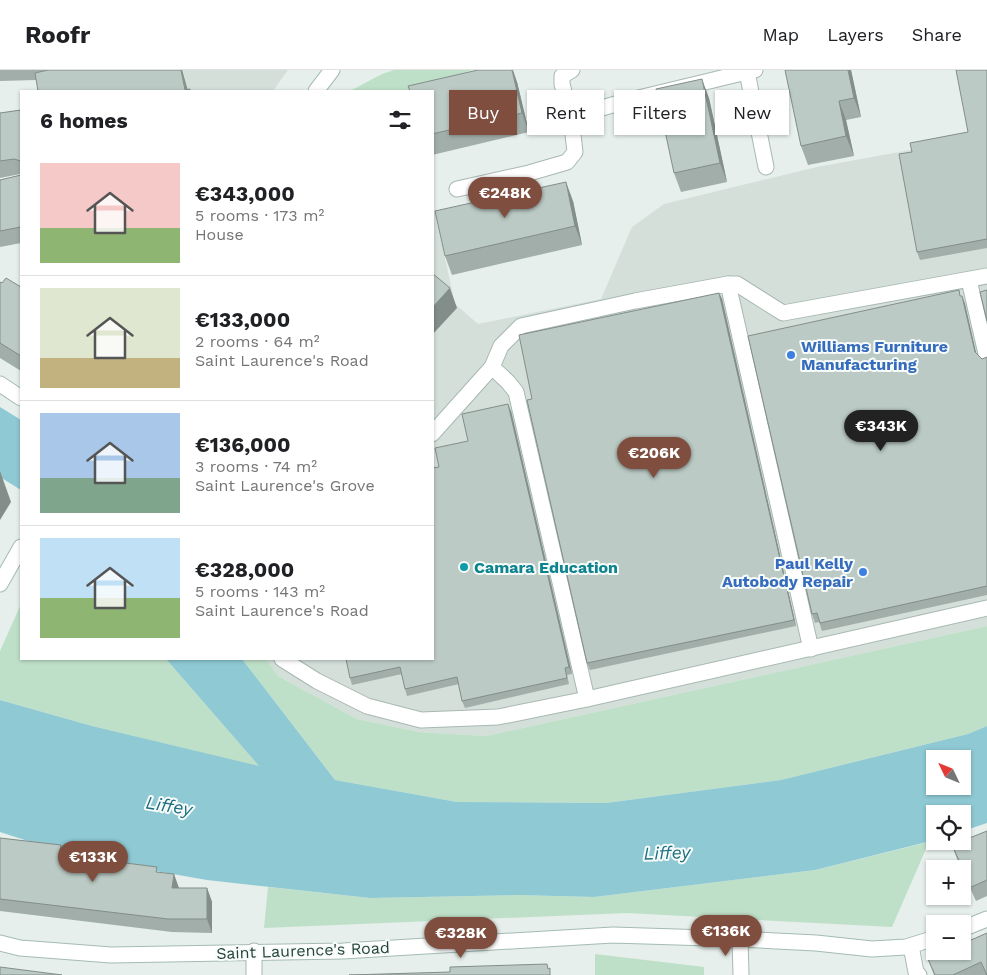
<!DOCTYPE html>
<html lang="en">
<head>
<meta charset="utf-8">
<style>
  :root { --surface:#fff; --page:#f2f2f2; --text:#202124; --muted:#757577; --line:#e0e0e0; --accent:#7f4e3f }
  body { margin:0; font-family:"Work Sans",sans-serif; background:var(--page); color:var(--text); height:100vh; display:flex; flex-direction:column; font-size:19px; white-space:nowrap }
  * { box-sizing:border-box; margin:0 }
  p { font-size:16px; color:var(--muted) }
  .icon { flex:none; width:28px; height:28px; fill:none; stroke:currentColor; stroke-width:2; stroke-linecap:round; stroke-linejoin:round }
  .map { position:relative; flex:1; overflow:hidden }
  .panel { position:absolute; left:20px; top:20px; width:414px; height:570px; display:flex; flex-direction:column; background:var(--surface); border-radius:0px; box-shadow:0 1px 4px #0004 }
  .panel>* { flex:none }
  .hud { position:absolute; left:449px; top:20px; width:462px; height:45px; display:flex; gap:10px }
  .needle { width:32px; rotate:313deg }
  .buttons { position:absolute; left:926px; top:680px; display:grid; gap:10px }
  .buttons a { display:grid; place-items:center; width:45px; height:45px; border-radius:0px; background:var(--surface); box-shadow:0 1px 4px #0004; font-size:25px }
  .price { position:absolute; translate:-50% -42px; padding:0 11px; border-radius:18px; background:var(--accent); color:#fff; font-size:16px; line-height:32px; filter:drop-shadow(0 1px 2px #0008) }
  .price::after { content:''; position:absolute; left:50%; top:30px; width:15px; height:11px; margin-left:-8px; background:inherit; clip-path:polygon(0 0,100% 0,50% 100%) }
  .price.current { background:#222; color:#fff }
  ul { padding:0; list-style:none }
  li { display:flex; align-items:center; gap:15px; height:125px; padding:0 20px }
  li+li { border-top:1px solid var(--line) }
  li span { display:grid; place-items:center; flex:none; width:140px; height:100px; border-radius:0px; color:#555 }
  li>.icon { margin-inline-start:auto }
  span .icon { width:60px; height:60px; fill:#fffc; stroke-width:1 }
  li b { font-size:21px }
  h2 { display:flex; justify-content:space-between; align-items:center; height:60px; padding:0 20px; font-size:21px }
  .tag { padding:0 18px; border-radius:0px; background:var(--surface); box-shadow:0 1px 4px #0004; font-size:18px; line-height:45px }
  .tag.current { background:var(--accent); color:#fff }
  header { display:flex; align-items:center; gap:30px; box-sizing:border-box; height:70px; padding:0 25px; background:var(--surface); border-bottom:1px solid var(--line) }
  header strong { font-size:24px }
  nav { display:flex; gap:28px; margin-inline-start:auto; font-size:18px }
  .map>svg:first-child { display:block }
  .built { fill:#d4dfda }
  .green { fill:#bfe0c8 }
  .water { fill:#8ec9d4; fill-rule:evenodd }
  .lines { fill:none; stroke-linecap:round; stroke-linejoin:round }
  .lane-casing { stroke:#a8b8b2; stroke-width:17 }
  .street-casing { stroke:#a8b8b2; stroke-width:17 }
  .secondary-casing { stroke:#a4bbb3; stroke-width:17 }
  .lane { stroke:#fff; stroke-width:15 }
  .street { stroke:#fff; stroke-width:15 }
  .secondary { stroke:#fff; stroke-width:15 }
  .wall { fill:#a1aea9 }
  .shaded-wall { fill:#838d89 }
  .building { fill:#bbcac4; stroke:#838d89 }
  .shop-dot { fill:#3f7fe0; stroke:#f7fbf9; stroke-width:2 }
  .culture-dot { fill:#0f9aa8; stroke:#f7fbf9; stroke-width:2 }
  .labels { text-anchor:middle; stroke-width:4; stroke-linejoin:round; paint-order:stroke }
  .shop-label { font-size:16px; font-weight:bold; fill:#366cbe; stroke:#f7fbf9; text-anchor:start }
  .culture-label { font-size:16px; font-weight:bold; fill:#0d838f; stroke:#f7fbf9; text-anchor:start }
  .street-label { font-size:16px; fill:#24423a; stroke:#f7fbf9 }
  .water-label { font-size:18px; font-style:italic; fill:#1c6f80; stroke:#f7fbf9 }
</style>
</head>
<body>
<header>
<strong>Roofr</strong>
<nav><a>Map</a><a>Layers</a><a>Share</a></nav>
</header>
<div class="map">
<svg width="987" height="905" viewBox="0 0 987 905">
  <rect width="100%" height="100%" fill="#e6efeb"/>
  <g class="built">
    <polygon points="64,0 288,0 273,21 70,21"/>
    <polygon points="987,66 987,556 486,666 419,662 357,649 278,606 266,589 432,589 433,134 455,234 478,254 601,229 632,157 664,134 817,97"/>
  </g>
  <g class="green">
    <polygon points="394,0 473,0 409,18 410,21 350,21 382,4"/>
    <polygon points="21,534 21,589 166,589 260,697 92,656 0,630 0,581"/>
    <polygon points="987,556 987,656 968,664 781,710 606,733 457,732 335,710 242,589 266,589 278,606 357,649 419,662 486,666"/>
    <polygon points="929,772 892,857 627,843 264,858 268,817 370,828 518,825 594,827 815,800"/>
    <polygon points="595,884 704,897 704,905 595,905"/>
  </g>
  <g class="water">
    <polygon points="0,337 21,350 21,420 0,407"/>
    <path d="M166,589H242L335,710L457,732L606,733L781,710L968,664L987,656V753L963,761L962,744H935V770L815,800L594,827L518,825L370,828L207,810L81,788L0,762V630L92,656L259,696ZM935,689H962V716H935Z"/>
  </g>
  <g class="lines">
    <g class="lane-casing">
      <g id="lane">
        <polyline points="747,2 766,97"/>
        <polyline points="571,47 626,31 755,0"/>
        <polyline points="457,119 529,103 567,92 575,82 571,47 562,14 562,6 572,0"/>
        <polyline points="969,210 987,288"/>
        <polyline points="728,214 811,579"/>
        <polyline points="492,297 508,312 516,322 587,629"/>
        <polyline points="432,364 492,297 501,276 521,256 635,231 728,214 737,214 783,243 987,206"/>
        <polyline points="282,589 317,611 367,636 421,650 498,647 587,629 987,538"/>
        <polyline points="911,876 916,902 919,905"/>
      </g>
    </g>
    <g class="street-casing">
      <g id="street">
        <polyline points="0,314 21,328"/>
        <polyline points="740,869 741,905"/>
        <polyline points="254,905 254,881"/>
      </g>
    </g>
    <g class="secondary-casing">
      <g id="secondary">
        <polyline points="316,21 332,0"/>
        <polyline points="0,514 21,477"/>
        <polyline points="962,859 987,849"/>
        <polyline points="0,873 20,878 111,885 343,881 613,865 740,869 816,873 872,879 906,877 935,868"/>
      </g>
    </g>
    <use href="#lane" class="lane"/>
    <use href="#street" class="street"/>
    <use href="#secondary" class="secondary"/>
  </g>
  <g class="wall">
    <polygon points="0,0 182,0 187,19 36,10 0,11"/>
    <polygon points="851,0 861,47 846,50 854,86 808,95 801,76"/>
    <polygon points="987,0 987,178 920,190 917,182 912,82 968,62"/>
    <polygon points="517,12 529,62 432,85 432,21"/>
    <polygon points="709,28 727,112 681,122 674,103"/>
    <polygon points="21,40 21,104 20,104 0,108 0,43"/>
    <polygon points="21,105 21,173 0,177 0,110"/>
    <polygon points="573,131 582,175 452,205 445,186"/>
    <polygon points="0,212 2,213 21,217 21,301 0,288"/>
    <polygon points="719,223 722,229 796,556 590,600 587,593 532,329"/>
    <polygon points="961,226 962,226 965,234 976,284 982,289 987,287 987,525 822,561 819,552 815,553 812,544"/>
    <polygon points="511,341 572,604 567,605 569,614 465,638 462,631 459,614 407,626 405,619 402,604 352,615 350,608 439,397 468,371"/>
    <polygon points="987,761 987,826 976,831 962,800 962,799 957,789 952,775"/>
    <polygon points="0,768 61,775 63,780 118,787 120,793 159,803 179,818 207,818 212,832 212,863 172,862 0,841"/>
    <polygon points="987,863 987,905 934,905 928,889"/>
  </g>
  <g class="shaded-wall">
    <polygon points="181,0 182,0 188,21 186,21"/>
    <polygon points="512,0 513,0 517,12 529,62 522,43"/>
    <polygon points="848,0 851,0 861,47 854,28"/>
    <polygon points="702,9 709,28 727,112 720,93"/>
    <polygon points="839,31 846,50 854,86 846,66"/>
    <polygon points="566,112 573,131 582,175 575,156"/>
    <polygon points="450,218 457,238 432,265 432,238"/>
    <polygon points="719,223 722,229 796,556 794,550"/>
    <polygon points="962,226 965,234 978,291 975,282"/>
    <polygon points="508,334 511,341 572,604 569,597"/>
    <polygon points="0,401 11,432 0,450"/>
    <polygon points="174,804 179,818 172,818"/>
    <polygon points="207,818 212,832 212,863 207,849"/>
  </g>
  <g class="building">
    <polygon points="48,0 181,0 185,20 190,19 190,21 38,21 35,3"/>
    <polygon points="478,0 512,0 522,43 432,64 432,21 410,21 408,16"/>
    <polygon points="785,0 848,0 854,28 839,31 846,66 801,76"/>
    <polygon points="956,0 987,0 987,169 917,182 899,84 912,82 910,73 968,62"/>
    <polygon points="702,9 720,93 674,103 656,19"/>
    <polygon points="21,40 21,91 14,89 0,91 0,43"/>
    <polygon points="21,105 21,157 0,161 0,110"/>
    <polygon points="566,112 575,156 445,186 435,141"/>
    <polygon points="432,203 450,218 432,238"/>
    <polygon points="6,208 21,217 21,286 0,273 0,212 2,213"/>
    <polygon points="959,220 960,226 962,226 975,282 982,289 987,287 987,516 820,553 817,543 812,544 748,266"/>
    <polygon points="987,220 987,251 980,222"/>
    <polygon points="719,223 794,550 587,593 527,330 532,329 519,265"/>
    <polygon points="508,334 569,597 565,598 567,608 462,631 457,607 405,619 400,597 350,608 346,589 432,589 432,398 439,397 435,378 468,371 462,344"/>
    <polygon points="987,761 987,810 971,817 952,775"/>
    <polygon points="0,768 61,775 60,780 118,787 118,792 157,797 156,802 174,804 172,818 207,818 207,849 168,849 0,829"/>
    <polygon points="987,863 987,905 981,892 953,905 935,905 928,889 945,881 962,881 962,874"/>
    <polygon points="547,894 548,899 550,898 550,905 349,905 450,902 450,897"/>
    <polygon points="0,897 62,905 0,905"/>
  </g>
  <g class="shop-dot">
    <circle cx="791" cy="285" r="5"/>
    <circle cx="863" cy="502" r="5"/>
  </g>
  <circle class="culture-dot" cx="464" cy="497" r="5"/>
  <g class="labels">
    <g class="shop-label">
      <text x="801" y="282">Williams Furniture<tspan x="801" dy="18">Manufacturing</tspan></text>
      <text x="853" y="499" text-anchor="end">Paul Kelly<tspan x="853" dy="18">Autobody Repair</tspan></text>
    </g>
    <g class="culture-label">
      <text x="474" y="503">Camara Education</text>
    </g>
    <g class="street-label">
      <text transform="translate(303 880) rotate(-2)" y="6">Saint Laurence's Road</text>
    </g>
    <g class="water-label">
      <text transform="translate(169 736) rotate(9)" y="6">Liffey</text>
      <text transform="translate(667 783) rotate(-2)" y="6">Liffey</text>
    </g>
  </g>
</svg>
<div class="buttons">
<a><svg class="needle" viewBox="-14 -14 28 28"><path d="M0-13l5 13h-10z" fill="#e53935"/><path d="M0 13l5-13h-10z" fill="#757577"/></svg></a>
<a><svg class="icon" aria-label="locate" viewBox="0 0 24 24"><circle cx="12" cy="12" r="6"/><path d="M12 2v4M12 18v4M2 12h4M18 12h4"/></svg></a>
<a>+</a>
<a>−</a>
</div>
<b class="price" style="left:505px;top:149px">€248K</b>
<b class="price current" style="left:881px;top:382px">€343K</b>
<b class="price" style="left:654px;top:409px">€206K</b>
<b class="price" style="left:93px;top:813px">€133K</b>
<b class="price" style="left:726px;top:887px">€136K</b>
<b class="price" style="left:461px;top:889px">€328K</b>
<div class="hud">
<a class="tag current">Buy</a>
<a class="tag">Rent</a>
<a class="tag">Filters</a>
<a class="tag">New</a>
</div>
<section class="panel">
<h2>6 homes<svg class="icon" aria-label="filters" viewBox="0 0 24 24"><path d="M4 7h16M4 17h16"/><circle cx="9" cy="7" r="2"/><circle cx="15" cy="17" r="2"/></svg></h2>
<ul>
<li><span style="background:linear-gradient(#f6c9c9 65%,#8fb573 0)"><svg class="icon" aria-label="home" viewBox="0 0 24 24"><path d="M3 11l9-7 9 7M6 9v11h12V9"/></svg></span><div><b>€343,000</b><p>5 rooms · 173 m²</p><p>House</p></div></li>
<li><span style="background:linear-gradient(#dfe7d0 70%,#c2b280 0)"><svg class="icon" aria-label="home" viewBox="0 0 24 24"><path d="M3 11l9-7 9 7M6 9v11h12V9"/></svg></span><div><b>€133,000</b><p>2 rooms · 64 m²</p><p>Saint Laurence's Road</p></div></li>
<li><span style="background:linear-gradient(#a9c7e8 65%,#7fa58c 0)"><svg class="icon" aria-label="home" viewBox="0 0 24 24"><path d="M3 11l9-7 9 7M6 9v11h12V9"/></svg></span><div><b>€136,000</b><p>3 rooms · 74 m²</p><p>Saint Laurence's Grove</p></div></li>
<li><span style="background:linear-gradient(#bfe0f5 60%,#8fb573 0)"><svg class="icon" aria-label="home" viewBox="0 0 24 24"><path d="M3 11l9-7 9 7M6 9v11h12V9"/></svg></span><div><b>€328,000</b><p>5 rooms · 143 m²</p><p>Saint Laurence's Road</p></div></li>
</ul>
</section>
</div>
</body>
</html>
